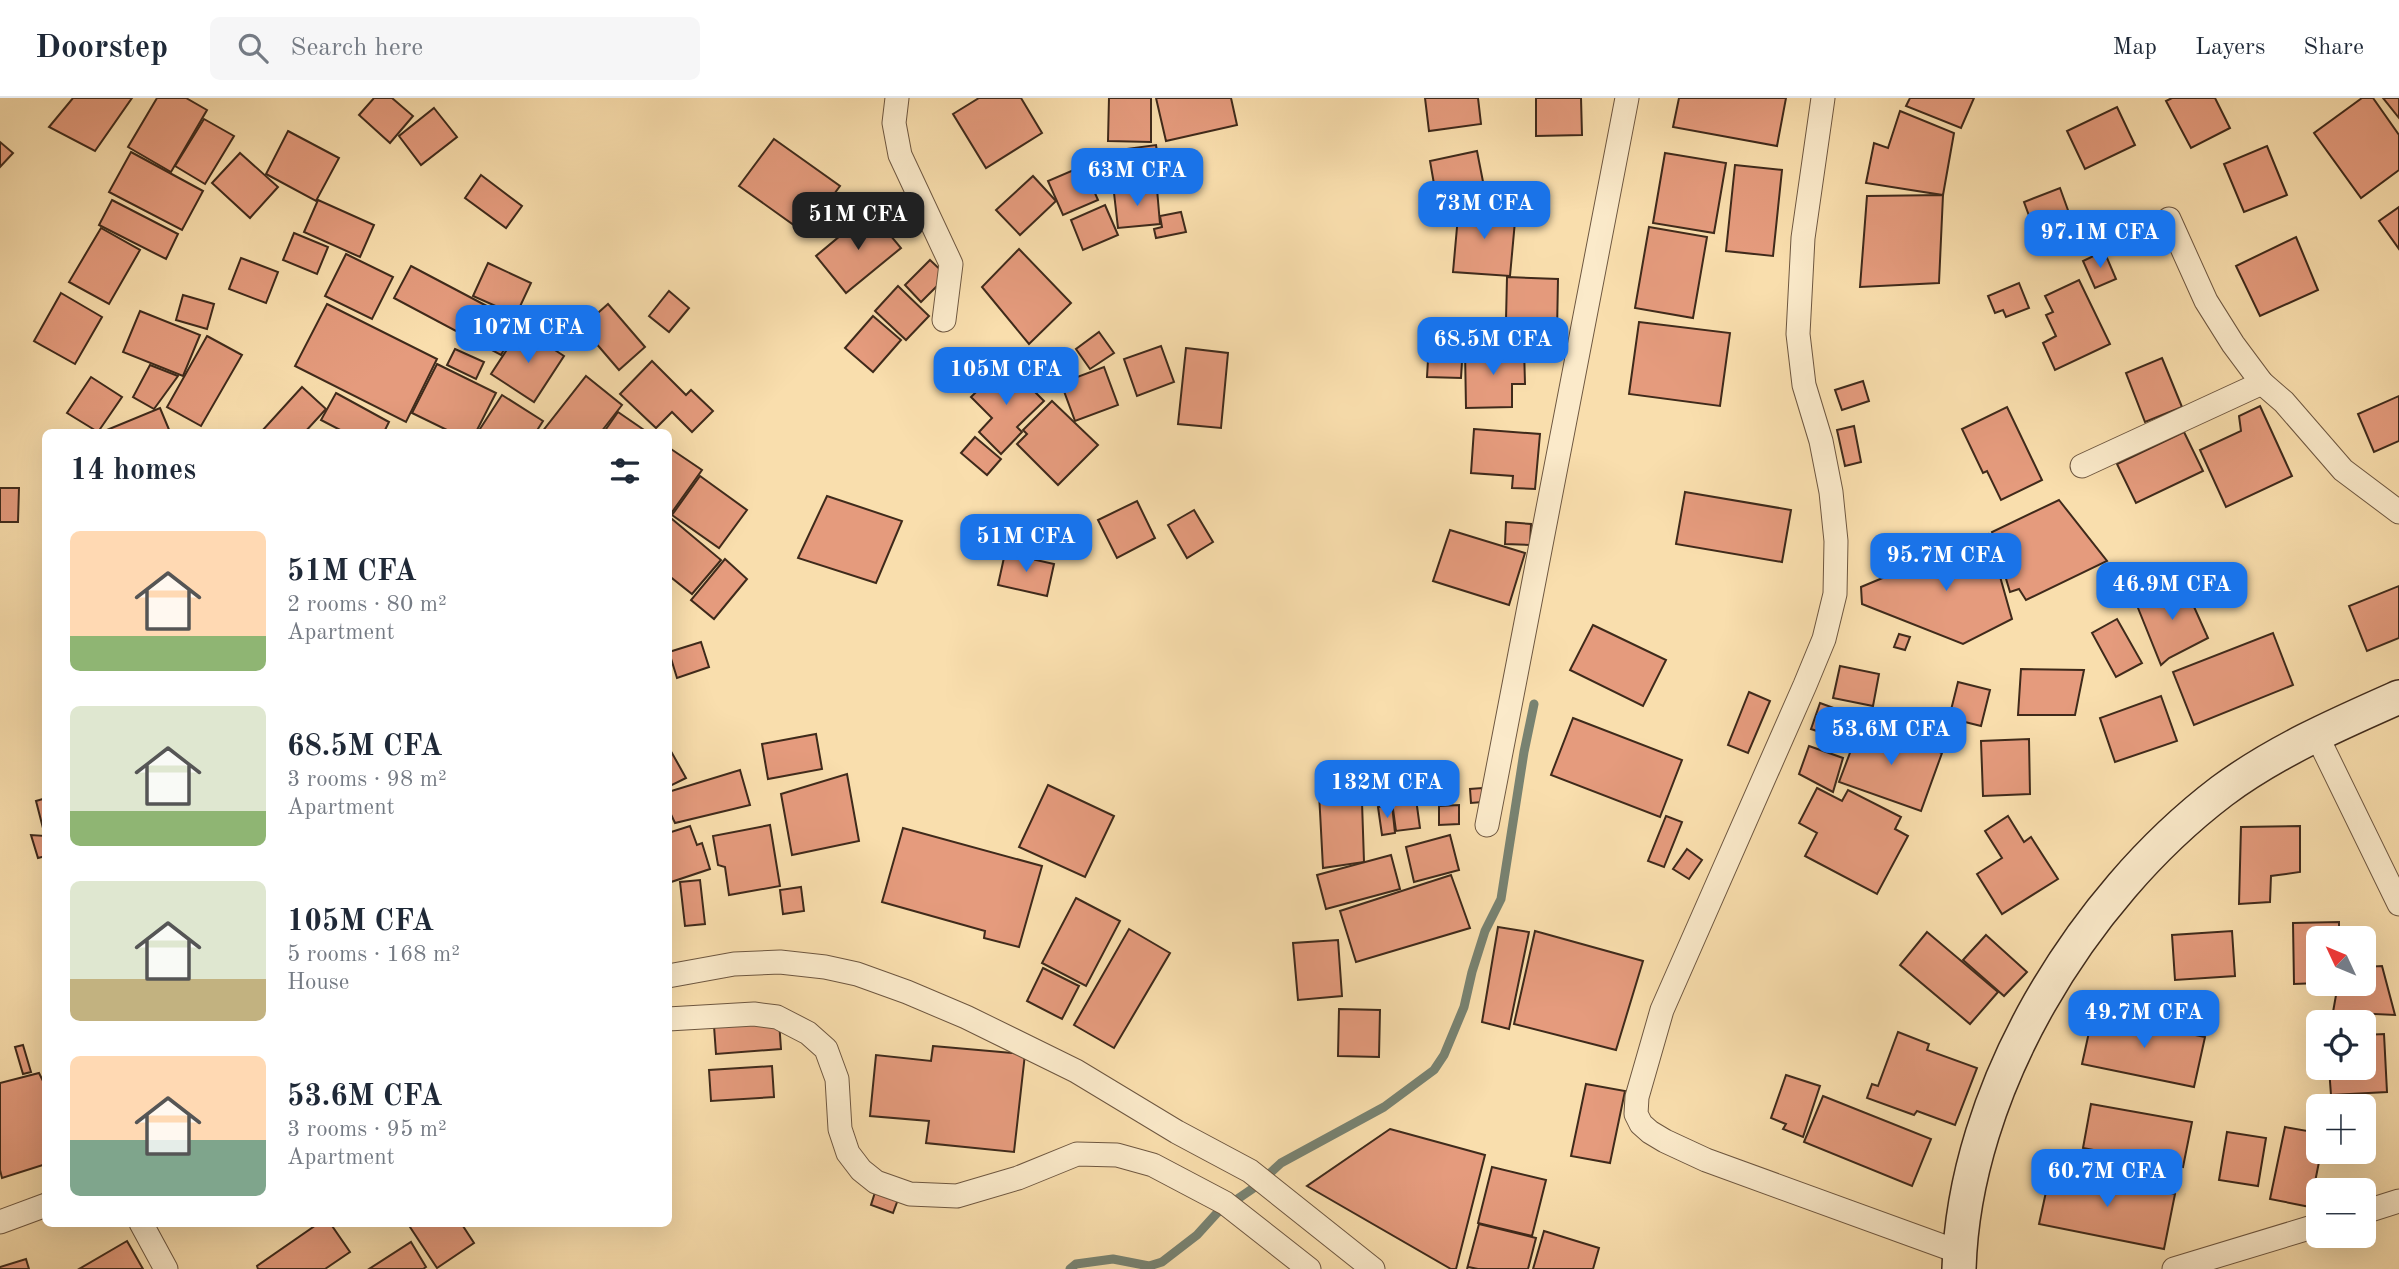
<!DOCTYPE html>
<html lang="en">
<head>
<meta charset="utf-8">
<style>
  :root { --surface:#fff; --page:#f6f6f7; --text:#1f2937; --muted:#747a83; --line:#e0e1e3; --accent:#1a73e8 }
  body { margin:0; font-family:"Old Standard TT",serif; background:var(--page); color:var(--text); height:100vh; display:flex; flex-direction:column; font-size:26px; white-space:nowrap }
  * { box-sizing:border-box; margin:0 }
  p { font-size:23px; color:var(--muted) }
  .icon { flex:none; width:38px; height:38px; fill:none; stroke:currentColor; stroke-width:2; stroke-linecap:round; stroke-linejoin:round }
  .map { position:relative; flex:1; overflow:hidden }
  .details { position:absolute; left:42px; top:331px; width:630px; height:798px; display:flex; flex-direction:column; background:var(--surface); border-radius:10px; box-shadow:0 7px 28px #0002 }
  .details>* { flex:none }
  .needle { width:46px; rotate:314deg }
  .controls { position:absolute; left:2306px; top:828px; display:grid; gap:14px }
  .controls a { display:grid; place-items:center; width:70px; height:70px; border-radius:10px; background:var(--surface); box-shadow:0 7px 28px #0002; font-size:35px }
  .price { position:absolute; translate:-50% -60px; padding:0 16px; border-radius:14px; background:var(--accent); color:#fff; font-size:23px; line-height:46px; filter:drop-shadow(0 2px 4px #0008) }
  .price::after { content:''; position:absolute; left:50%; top:42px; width:21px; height:16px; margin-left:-10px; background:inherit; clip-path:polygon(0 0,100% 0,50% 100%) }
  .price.current { background:#222; color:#fff }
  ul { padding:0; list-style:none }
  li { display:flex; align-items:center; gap:21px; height:175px; padding:0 28px }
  li span { display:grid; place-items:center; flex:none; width:196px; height:140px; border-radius:10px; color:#555 }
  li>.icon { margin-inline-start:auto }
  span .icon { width:84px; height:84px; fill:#fffc; stroke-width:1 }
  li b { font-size:30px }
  h2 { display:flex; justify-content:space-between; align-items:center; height:84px; padding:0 28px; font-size:30px }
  header { display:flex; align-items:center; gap:42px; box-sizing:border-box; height:98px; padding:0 35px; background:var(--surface); border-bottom:2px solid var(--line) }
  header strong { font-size:33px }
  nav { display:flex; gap:38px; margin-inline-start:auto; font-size:24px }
  .search { width:490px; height:63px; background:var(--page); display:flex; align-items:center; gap:18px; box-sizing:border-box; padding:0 24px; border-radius:10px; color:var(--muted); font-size:26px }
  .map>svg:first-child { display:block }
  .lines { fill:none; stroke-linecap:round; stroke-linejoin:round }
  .stream { stroke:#788271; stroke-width:9 }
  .building { fill:#e59b7d; stroke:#3f2a1b; stroke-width:2 }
  .street-casing { stroke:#6e5740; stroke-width:25 }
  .secondary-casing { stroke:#3f2a1b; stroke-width:36 }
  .street { stroke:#fbeaca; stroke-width:23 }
  .secondary { stroke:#fbeaca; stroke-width:33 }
</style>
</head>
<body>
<header>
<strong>Doorstep</strong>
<div class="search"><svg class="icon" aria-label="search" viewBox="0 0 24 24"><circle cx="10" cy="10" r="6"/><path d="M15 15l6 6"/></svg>Search here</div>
<nav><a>Map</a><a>Layers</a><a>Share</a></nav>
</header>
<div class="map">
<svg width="2399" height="1171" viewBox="0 0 2399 1171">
  <rect width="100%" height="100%" fill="#f9dead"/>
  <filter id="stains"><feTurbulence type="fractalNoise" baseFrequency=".00286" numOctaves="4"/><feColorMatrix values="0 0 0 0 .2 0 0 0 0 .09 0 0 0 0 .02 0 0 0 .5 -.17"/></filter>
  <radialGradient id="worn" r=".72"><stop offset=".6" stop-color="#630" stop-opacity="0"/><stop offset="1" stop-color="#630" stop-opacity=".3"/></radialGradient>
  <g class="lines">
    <polyline class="stream" points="1070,1171 1076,1166 1113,1161 1149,1168 1162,1164 1197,1137 1217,1115 1255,1089 1281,1065 1384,1009 1434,972 1444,957 1464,909 1472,874 1485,833 1501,801 1524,654 1534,606"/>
  </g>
  <g class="building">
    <polygon points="73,0 132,0 95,53 49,29"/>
    <polygon points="157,0 186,0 207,12 171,74 128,49"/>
    <polygon points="374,0 392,0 413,18 390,45 359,17"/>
    <polygon points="979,0 1021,0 1042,35 986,70 953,16"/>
    <polygon points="1109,0 1151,0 1151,44 1108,43"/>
    <polygon points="1156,0 1231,0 1237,27 1166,43"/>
    <polygon points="1425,0 1478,0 1481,26 1429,33"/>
    <polygon points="1536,0 1581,0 1582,37 1536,38"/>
    <polygon points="1679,0 1786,0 1777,48 1673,29"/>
    <polygon points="1910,0 1974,0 1961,30 1906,8"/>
    <polygon points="2172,0 2215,0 2230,30 2191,50 2166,3"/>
    <polygon points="2362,0 2373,0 2399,37 2399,72 2361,100 2314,35"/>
    <polygon points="2383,0 2399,0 2399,20"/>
    <polygon points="2117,9 2135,47 2085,71 2067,33"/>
    <polygon points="434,10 457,39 421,67 399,38"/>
    <polygon points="1900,13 1954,35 1943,97 1866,85 1874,45 1888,50"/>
    <polygon points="204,21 234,38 205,86 175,68"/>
    <polygon points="288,33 339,60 316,103 266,76"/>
    <polygon points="774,41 840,88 805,135 739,88"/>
    <polygon points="0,44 13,55 0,69"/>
    <polygon points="1156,47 1162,87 1116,93 1111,53"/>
    <polygon points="2267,48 2287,97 2244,114 2224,66"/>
    <polygon points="1477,53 1486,99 1438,109 1430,63"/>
    <polygon points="131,54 203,93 182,132 109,94"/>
    <polygon points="240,55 278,89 250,120 212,85"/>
    <polygon points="1665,55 1726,65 1714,135 1653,125"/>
    <polygon points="1735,67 1782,72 1773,158 1726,153"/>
    <polygon points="1083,68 1098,102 1063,117 1048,83"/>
    <polygon points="481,77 522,108 506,130 465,100"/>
    <polygon points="1033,78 1056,103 1020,137 996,112"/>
    <polygon points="2060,90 2078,140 2042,153 2024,104"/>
    <polygon points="1157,91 1160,126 1118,130 1114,95"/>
    <polygon points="1943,97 1939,185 1860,189 1867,98"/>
    <polygon points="112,102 178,136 166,161 99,127"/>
    <polygon points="318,102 374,127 360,159 304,134"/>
    <polygon points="1105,107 1118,137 1083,152 1071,122"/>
    <polygon points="1459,107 1516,112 1510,178 1453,174"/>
    <polygon points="2399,109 2399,151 2379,123"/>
    <polygon points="870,113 901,150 846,195 816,158"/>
    <polygon points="1181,114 1186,134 1156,140 1154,131 1162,129 1160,118"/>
    <polygon points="1649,129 1707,139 1693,220 1635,210"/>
    <polygon points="101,130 140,152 109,206 69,184"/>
    <polygon points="294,135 328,149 317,176 283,162"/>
    <polygon points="2296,139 2318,192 2260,218 2236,168"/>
    <polygon points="1019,151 1071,205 1029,246 982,189"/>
    <polygon points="2104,153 2116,181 2095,190 2083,163"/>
    <polygon points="346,156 393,179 372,221 325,198"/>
    <polygon points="241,160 278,174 266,205 229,191"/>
    <polygon points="930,162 947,178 921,204 905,187"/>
    <polygon points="488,165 531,185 516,217 473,198"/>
    <polygon points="411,168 519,225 501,257 394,200"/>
    <polygon points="1507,179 1558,181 1557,234 1525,233 1526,222 1506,222"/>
    <polygon points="2079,182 2110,246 2055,272 2043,245 2056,238 2046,217 2053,214 2045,198"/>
    <polygon points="2019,185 2029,210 2006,219 2003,212 1995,215 1988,198"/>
    <polygon points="898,188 929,218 906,242 875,213"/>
    <polygon points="669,193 689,210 669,234 649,218"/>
    <polygon points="61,195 102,219 75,266 34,243"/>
    <polygon points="183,197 214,206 207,231 176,222"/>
    <polygon points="327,206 437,261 406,324 295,268"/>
    <polygon points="608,206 645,249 619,272 582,229"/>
    <polygon points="140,213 200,237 183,278 123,254"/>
    <polygon points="873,218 901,242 873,274 845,250"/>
    <polygon points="1639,224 1730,235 1720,308 1629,296"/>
    <polygon points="521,230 564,258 534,304 491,276"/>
    <polygon points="1099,234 1114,255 1090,271 1076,251"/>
    <polygon points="207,238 242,257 201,328 167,309"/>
    <polygon points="1429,245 1463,247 1461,280 1427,279"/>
    <polygon points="1161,248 1174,284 1137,298 1124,261"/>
    <polygon points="1186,250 1228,255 1221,330 1178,326"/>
    <polygon points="1524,250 1525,286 1512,286 1512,309 1466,310 1465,252"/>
    <polygon points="455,251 484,264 476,281 447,267"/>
    <polygon points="2162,260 2182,309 2145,324 2126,275"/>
    <polygon points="652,263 686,297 691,292 713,313 692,334 672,314 656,330 620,296"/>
    <polygon points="1006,265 1044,303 1017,329 1022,334 1001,356 979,334 992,320 971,299"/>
    <polygon points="437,266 496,295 476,334 451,334 412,315"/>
    <polygon points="150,267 178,278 154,311 133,299"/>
    <polygon points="1104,269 1118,307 1075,323 1061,285"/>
    <polygon points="586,278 622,307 601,334 542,334"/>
    <polygon points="91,279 122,299 98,334 67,315"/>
    <polygon points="1863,283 1869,303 1842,312 1835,292"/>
    <polygon points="302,289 326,311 305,334 261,334"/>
    <polygon points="336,295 389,324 384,334 344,334 321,322"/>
    <polygon points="502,297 543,323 536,334 478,334"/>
    <polygon points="2399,298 2399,343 2374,354 2358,316"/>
    <polygon points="1052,303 1098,347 1058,387 1017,346 1027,336 1023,332"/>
    <polygon points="2260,308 2292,378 2226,409 2200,352 2241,333 2239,318"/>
    <polygon points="2007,309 2042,382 2001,402 1987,373 1983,375 1962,331"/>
    <polygon points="160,310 170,334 102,334"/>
    <polygon points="618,314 647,334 604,334"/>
    <polygon points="1854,328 1861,364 1845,368 1837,332"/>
    <polygon points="1474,331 1540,336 1535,391 1512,390 1513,378 1471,375"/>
    <polygon points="2184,334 2203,373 2136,405 2117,366"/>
    <polygon points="975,339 1001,361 987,377 961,355"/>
    <polygon points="668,349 702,372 670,417 668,416"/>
    <polygon points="700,378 747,412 719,450 672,417"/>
    <polygon points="0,390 19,390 18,424 0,424"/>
    <polygon points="1685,394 1791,412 1782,464 1676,446"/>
    <polygon points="827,398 902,423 876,485 798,460"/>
    <polygon points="2059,402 2107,463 2026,502 2019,491 2010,494 1992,434"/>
    <polygon points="1137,403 1155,440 1117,460 1098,422"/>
    <polygon points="1194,412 1213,444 1187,460 1168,427"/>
    <polygon points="672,421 721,462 692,496 668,477 668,425"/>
    <polygon points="1506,424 1531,426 1530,447 1505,446"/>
    <polygon points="1450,432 1525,455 1509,507 1433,483"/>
    <polygon points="1988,436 2012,521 1963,546 1862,506 1861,489"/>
    <polygon points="1005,455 1054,466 1047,498 998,487"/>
    <polygon points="725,461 747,481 714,521 691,502"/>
    <polygon points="2182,482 2208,540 2169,560 2161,567 2138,510 2143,503"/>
    <polygon points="2399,488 2399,540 2367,553 2349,508"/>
    <polygon points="2117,521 2142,565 2116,579 2092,535"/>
    <polygon points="1593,527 1666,562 1643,608 1570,572"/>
    <polygon points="2273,535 2293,587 2194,627 2173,574"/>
    <polygon points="1899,536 1910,539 1905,552 1894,549"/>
    <polygon points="701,544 709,569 677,580 669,554"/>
    <polygon points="1840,568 1879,576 1873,608 1833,600"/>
    <polygon points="2021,571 2084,572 2075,617 2018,617"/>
    <polygon points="1958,584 1990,592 1981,628 1949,620"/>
    <polygon points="1749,594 1770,603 1748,655 1728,647"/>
    <polygon points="2161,598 2177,643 2115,664 2100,620"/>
    <polygon points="1820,605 1853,617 1844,642 1811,631"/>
    <polygon points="1573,620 1682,662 1660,719 1551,677"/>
    <polygon points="1862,623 1942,655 1921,713 1839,684"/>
    <polygon points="816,636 822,671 768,681 762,646"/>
    <polygon points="2029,641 2030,696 1983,698 1981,643"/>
    <polygon points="668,648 686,680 668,689"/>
    <polygon points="1809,648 1843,660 1833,694 1799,676"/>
    <polygon points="740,672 750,707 675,725 668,710 668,694"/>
    <polygon points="1361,674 1364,764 1323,770 1318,676"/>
    <polygon points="847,676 859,743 792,757 781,696"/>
    <polygon points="1048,687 1114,718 1085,779 1019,749"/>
    <polygon points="1482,690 1482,704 1471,705 1470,691"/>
    <polygon points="1817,690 1842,703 1848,692 1901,719 1895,731 1908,738 1877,796 1805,758 1817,735 1799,725"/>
    <polygon points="46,700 46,758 38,760 31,737 45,738 36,703"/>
    <polygon points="1416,701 1420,730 1396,733 1392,704"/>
    <polygon points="1392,707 1395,735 1382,737 1378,709"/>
    <polygon points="1459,707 1459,726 1439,727 1439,708"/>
    <polygon points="1666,718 1682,724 1664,769 1648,763"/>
    <polygon points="2008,718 2024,744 2031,739 2058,781 2002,816 1977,776 2002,760 1985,733"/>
    <polygon points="770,727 780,788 729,797 725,769 718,767 713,738"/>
    <polygon points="690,728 697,747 702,745 710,771 668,785 668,735"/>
    <polygon points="2300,728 2300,774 2271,778 2270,804 2239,806 2241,729"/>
    <polygon points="903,730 1042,768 1019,849 984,840 985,833 882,804"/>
    <polygon points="1450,737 1459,772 1414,784 1406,749"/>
    <polygon points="1687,751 1702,762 1689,781 1673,771"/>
    <polygon points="1391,757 1400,791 1326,811 1317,777"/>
    <polygon points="1451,777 1470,830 1356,864 1340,813"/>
    <polygon points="700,782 705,826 685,828 680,784"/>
    <polygon points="801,789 804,813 783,816 780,792"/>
    <polygon points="1076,800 1120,823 1086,888 1042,865"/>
    <polygon points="2339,824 2339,840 2319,840 2319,885 2294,886 2293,825"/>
    <polygon points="1498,829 1529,834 1509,931 1482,924"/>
    <polygon points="1129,831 1170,855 1114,950 1074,927"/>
    <polygon points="1535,833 1643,863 1616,952 1514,926"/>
    <polygon points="2232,833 2235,878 2175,882 2172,837"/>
    <polygon points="1927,834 1998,894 1970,926 1900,867"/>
    <polygon points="1986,837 2027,874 2004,898 1963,862"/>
    <polygon points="1338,842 1342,898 1298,902 1293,845"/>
    <polygon points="2382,868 2395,917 2333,914 2338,886 2364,886 2364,869"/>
    <polygon points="1043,870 1079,888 1062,921 1027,903"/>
    <polygon points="1339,911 1380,912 1379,959 1338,958"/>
    <polygon points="2093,916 2205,939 2194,989 2082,966"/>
    <polygon points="779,923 781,951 716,956 714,928"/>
    <polygon points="1898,934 1929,946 1927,952 1977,970 1955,1027 1917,1013 1914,1017 1867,1000 1872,986 1878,988"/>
    <polygon points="2384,936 2387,994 2331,997 2329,970 2364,970 2364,937"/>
    <polygon points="23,947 31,974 23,976 15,949"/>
    <polygon points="933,948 1025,956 1014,1054 926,1045 929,1023 870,1018 876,957 931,963"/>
    <polygon points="772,968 774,999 711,1003 709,972"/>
    <polygon points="39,975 46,989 46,1066 2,1080 0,1072 0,985"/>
    <polygon points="1786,977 1820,988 1803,1039 1783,1031 1786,1026 1771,1020"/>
    <polygon points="1586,986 1625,993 1610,1065 1571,1058"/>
    <polygon points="1823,998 1931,1041 1912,1088 1804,1044"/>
    <polygon points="2091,1006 2192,1024 2183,1069 2083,1050"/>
    <polygon points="2285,1029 2319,1035 2319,1054 2321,1054 2310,1109 2270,1101"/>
    <polygon points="1390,1031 1485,1057 1456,1171 1451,1171 1307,1088"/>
    <polygon points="2227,1034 2266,1040 2258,1088 2219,1082"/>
    <polygon points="1492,1069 1546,1082 1532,1138 1478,1125"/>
    <polygon points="2051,1071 2175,1096 2164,1151 2039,1126"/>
    <polygon points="877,1088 900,1096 893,1115 871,1107"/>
    <polygon points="319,1125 330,1125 350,1154 325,1171 258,1171 257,1168"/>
    <polygon points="461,1125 474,1145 437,1170 408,1126"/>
    <polygon points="1479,1126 1536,1140 1528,1171 1478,1171 1468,1169 1467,1171"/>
    <polygon points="1544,1133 1599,1150 1593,1171 1533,1171"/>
    <polygon points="127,1143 143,1171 79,1171"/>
    <polygon points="411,1144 426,1169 423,1171 369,1171"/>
    <polygon points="26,1161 29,1171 0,1171 0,1169"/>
  </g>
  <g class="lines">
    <g class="street-casing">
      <g id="street">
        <polyline points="897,0 894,25 900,57 951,166 944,222"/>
        <polyline points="1823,0 1803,140 1798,236 1804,287 1821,343 1831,394 1836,443 1835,496 1824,541 1805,587 1662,912 1637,999 1636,1016 1641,1026 1650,1034 1665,1043 1706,1062 1959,1154"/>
        <polyline points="2169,121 2206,203 2233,246 2262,285 2284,304 2343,372 2399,414"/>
        <polyline points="2082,368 2262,285"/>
        <polyline points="2316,636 2399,806"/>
        <polyline points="1487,727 1627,0"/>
        <polyline points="668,878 734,866 780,864 825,869 857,876 907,894 966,919 1076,973 1177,1034 1250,1073 1373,1171"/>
        <polyline points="668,921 754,916 777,919 808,935 826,951 837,981 840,1031 848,1055 861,1072 876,1084 910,1096 957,1098 1018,1080 1077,1056 1117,1057 1153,1067 1225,1105 1309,1171"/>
        <polyline points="2364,1114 2399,1103"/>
        <polyline points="0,1124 46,1107"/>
        <polyline points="141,1125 166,1171"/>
        <polyline points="2174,1171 2319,1127"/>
      </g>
    </g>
    <g class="secondary-casing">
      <path id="secondary" d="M1959,1171C1964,992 2081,800 2222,693C2276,653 2338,626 2399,599"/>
    </g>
    <use href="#street" class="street"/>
    <use href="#secondary" class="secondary"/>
  </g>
  <rect width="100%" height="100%" filter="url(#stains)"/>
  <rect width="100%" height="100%" fill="url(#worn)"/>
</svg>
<div class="controls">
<a><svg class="needle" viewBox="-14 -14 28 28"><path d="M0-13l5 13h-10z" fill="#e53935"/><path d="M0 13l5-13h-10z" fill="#747a83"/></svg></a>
<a><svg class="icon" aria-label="locate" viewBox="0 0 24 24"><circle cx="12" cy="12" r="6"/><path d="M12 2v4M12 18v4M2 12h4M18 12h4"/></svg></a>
<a>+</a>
<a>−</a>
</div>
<b class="price" style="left:1137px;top:110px">63M CFA</b>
<b class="price" style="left:1484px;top:143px">73M CFA</b>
<b class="price current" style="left:858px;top:154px">51M CFA</b>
<b class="price" style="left:2100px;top:172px">97.1M CFA</b>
<b class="price" style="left:528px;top:267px">107M CFA</b>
<b class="price" style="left:1493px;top:279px">68.5M CFA</b>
<b class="price" style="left:1006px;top:309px">105M CFA</b>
<b class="price" style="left:1026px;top:476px">51M CFA</b>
<b class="price" style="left:1946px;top:495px">95.7M CFA</b>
<b class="price" style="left:2172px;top:524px">46.9M CFA</b>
<b class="price" style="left:1891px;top:669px">53.6M CFA</b>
<b class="price" style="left:1387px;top:722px">132M CFA</b>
<b class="price" style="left:2144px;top:952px">49.7M CFA</b>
<b class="price" style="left:2107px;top:1111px">60.7M CFA</b>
<section class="details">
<h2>14 homes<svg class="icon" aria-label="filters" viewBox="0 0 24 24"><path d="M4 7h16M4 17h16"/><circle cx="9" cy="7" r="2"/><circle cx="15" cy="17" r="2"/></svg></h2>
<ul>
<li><span style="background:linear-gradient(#ffd9b3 75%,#8fb573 0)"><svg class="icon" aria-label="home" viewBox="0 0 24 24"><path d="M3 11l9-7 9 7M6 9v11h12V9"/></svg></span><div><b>51M CFA</b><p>2 rooms · 80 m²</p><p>Apartment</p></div></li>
<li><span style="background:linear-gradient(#dfe7d0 75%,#8fb573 0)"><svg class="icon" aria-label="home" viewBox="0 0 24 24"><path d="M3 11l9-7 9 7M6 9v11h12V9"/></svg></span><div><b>68.5M CFA</b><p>3 rooms · 98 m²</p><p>Apartment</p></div></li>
<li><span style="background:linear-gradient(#dfe7d0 70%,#c2b280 0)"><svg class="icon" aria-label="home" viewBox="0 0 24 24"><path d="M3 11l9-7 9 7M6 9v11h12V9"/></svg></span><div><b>105M CFA</b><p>5 rooms · 168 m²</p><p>House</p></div></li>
<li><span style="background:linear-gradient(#ffd9b3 60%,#7fa58c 0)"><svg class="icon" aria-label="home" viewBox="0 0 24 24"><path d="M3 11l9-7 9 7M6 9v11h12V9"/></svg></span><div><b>53.6M CFA</b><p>3 rooms · 95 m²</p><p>Apartment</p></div></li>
</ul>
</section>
</div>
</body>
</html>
